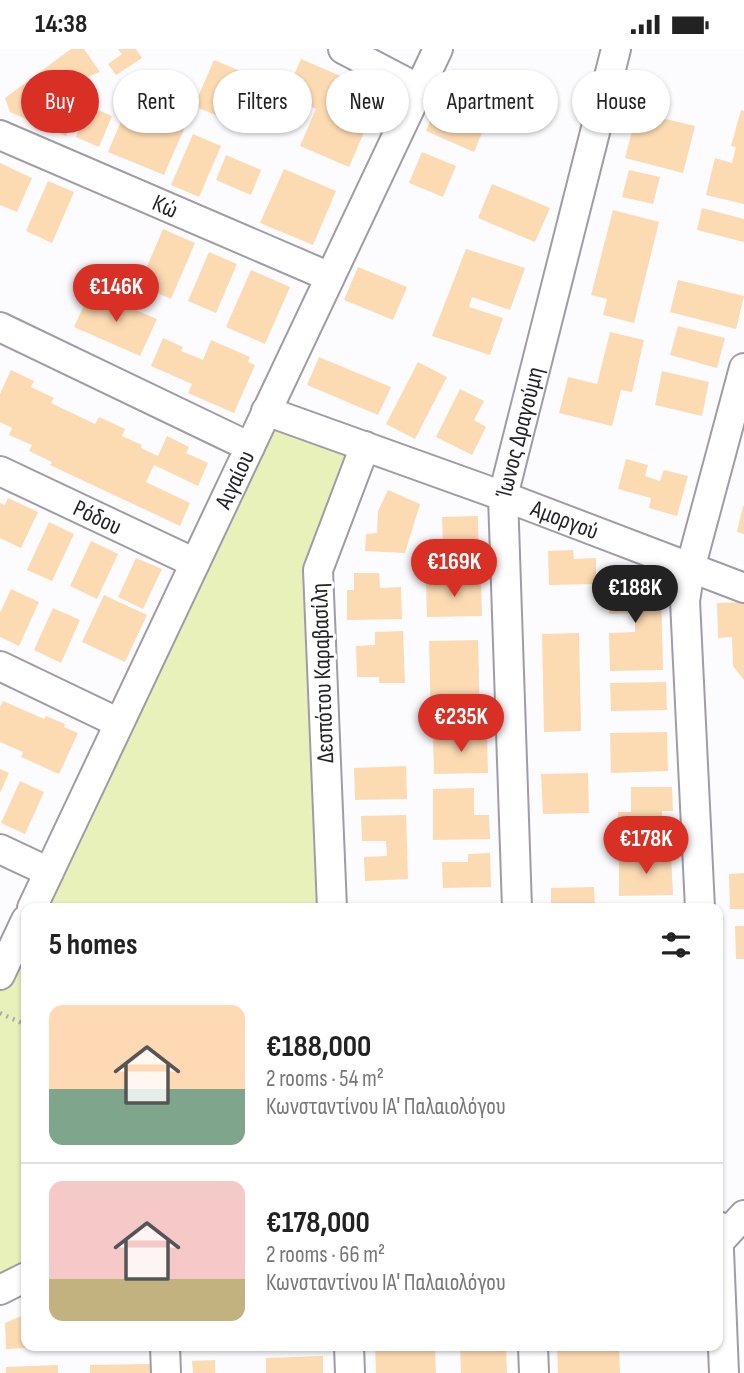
<!DOCTYPE html>
<html lang="en">
<head>
<meta charset="utf-8">
<style>
  :root { --surface:#fff; --page:#f6f6f6; --text:#222; --muted:#767676; --line:#e0e0e0; --accent:#d93025 }
  body { margin:0; font-family:"Sofia Sans Condensed",sans-serif; background:var(--page); color:var(--text); height:100vh; display:flex; flex-direction:column; font-size:26px; white-space:nowrap }
  * { box-sizing:border-box; margin:0 }
  p { font-size:23px; color:var(--muted) }
  .icon { flex:none; width:38px; height:38px; fill:none; stroke:currentColor; stroke-width:2; stroke-linecap:round; stroke-linejoin:round }
  .map { position:relative; flex:1; overflow:hidden }
  .drawer { position:absolute; left:21px; top:854px; width:702px; height:448px; display:flex; flex-direction:column; background:var(--surface); border-radius:14px; box-shadow:0 2px 5px #0004 }
  .drawer>* { flex:none }
  .banner { position:absolute; left:21px; top:21px; width:704px; height:63px; display:flex; gap:14px }
  .price { position:absolute; translate:-50% -60px; padding:0 16px; border-radius:24px; background:var(--accent); color:#fff; font-size:23px; line-height:46px; filter:drop-shadow(0 2px 4px #0008) }
  .price::after { content:''; position:absolute; left:50%; top:42px; width:21px; height:16px; margin-left:-10px; background:inherit; clip-path:polygon(0 0,100% 0,50% 100%) }
  .price.on { background:#222; color:#fff }
  ul { padding:0; list-style:none }
  li { display:flex; align-items:center; gap:21px; height:175px; padding:0 28px }
  li+li { border-top:2px solid var(--line) }
  li span { display:grid; place-items:center; flex:none; width:196px; height:140px; border-radius:14px; color:#555 }
  li>.icon { margin-inline-start:auto }
  span .icon { width:84px; height:84px; fill:#fffc; stroke-width:1 }
  li b { font-size:30px }
  h2 { display:flex; justify-content:space-between; align-items:center; height:84px; padding:0 28px; font-size:30px }
  .tag { padding:0 24px; border-radius:32px; background:var(--surface); box-shadow:0 2px 5px #0004; font-size:24px; line-height:63px }
  .tag.on { background:var(--accent); color:#fff }
  .status { display:flex; justify-content:space-between; align-items:center; height:49px; padding:0 35px; background:var(--surface); direction:ltr }
  .status svg { height:19px; fill:currentColor }
  .map>svg:first-child { display:block }
  .green { fill:#e9f1bb }
  .building { fill:#fcdbb3 }
  .lines { fill:none; stroke-linecap:round; stroke-linejoin:round }
  .minor-casing { stroke:#a09ca7; stroke-width:32 }
  .path { stroke:#adacaf; stroke-width:4.5; stroke-dasharray:2 5; stroke-linecap:butt }
  .minor { stroke:#fff; stroke-width:28 }
  .labels { text-anchor:middle; stroke-width:6; stroke-linejoin:round; paint-order:stroke }
  .street-label { font-size:24px; fill:#242226; stroke:#fff }
</style>
</head>
<body>
<div class="status"><b>14:38</b><svg viewBox="0 0 49 12"><path d="M0 12V9h3v3zM5 12V6h3v6zM10 12V3h3v9zM15 12V0h3v12zM26 1h20v11H26zM47 4h2v5h-2z"/></svg></div>
<div class="map">
<svg width="744" height="1324" viewBox="0 0 744 1324">
  <rect width="100%" height="100%" fill="#fcfbfe"/>
  <g class="green">
    <polygon points="272,366 356,402 313,522 324,859 39,859"/>
    <polygon points="26,887 26,1215 0,1227 0,942"/>
  </g>
  <g class="building">
    <polygon points="71,0 84,0 100,23 49,43 33,73 10,63 5,49"/>
    <polygon points="118,0 136,0 142,9 116,26 108,15 122,5"/>
    <polygon points="301,10 364,37 361,46 377,53 349,118 300,97 316,60 285,47"/>
    <polygon points="214,11 252,27 232,73 194,57"/>
    <polygon points="78,37 86,41 66,87 41,76 55,45"/>
    <polygon points="134,42 190,66 164,126 108,103"/>
    <polygon points="441,47 489,67 474,103 426,82"/>
    <polygon points="89,57 112,67 99,98 76,88"/>
    <polygon points="741,61 744,62 744,155 706,146 715,109 732,114 736,98 731,97"/>
    <polygon points="637,63 695,77 683,124 625,109"/>
    <polygon points="193,85 221,97 199,148 171,136"/>
    <polygon points="422,103 456,117 443,148 409,134"/>
    <polygon points="226,106 261,121 251,146 216,131"/>
    <polygon points="0,114 32,129 17,163 0,156"/>
    <polygon points="284,120 336,142 313,196 260,174"/>
    <polygon points="629,121 660,128 653,155 622,148"/>
    <polygon points="48,132 74,143 52,194 26,182"/>
    <polygon points="492,135 550,159 535,193 478,169"/>
    <polygon points="702,159 744,170 744,193 697,181"/>
    <polygon points="613,161 659,173 634,274 603,266 607,250 591,246"/>
    <polygon points="163,180 195,194 171,250 139,236"/>
    <polygon points="466,200 525,219 510,261 472,248 469,258 503,269 490,306 432,287"/>
    <polygon points="209,203 237,215 216,264 188,252"/>
    <polygon points="358,218 407,238 393,271 344,251"/>
    <polygon points="251,221 290,238 265,295 226,278"/>
    <polygon points="678,231 744,247 736,280 670,263"/>
    <polygon points="91,241 109,248 104,259 115,264 119,254 157,270 140,307 74,278"/>
    <polygon points="678,277 725,289 717,319 670,306"/>
    <polygon points="610,283 644,291 632,343 621,341 612,377 559,364 568,328 597,335"/>
    <polygon points="163,289 183,298 181,302 203,311 211,291 250,308 248,313 255,316 234,364 188,344 192,335 151,317"/>
    <polygon points="319,308 391,338 378,366 307,336"/>
    <polygon points="418,313 447,328 415,390 386,375"/>
    <polygon points="11,321 34,332 31,338 54,349 51,354 95,375 99,368 125,380 122,387 142,396 141,399 158,407 167,387 189,398 186,404 208,414 198,437 154,416 146,433 190,454 180,477 50,416 52,413 29,402 32,396 9,386 12,379 0,373 0,345"/>
    <polygon points="662,322 709,333 702,367 655,356"/>
    <polygon points="460,340 484,352 474,371 486,378 472,406 436,388"/>
    <polygon points="626,410 648,416 645,427 660,432 664,421 688,427 677,467 649,459 651,449 618,440"/>
    <polygon points="388,441 420,455 405,504 365,502 366,485 377,484 378,462"/>
    <polygon points="8,449 38,463 21,499 0,489 0,454 5,456"/>
    <polygon points="743,457 744,457 744,485 737,483"/>
    <polygon points="478,467 479,523 444,523 442,468"/>
    <polygon points="49,473 74,485 52,532 27,521"/>
    <polygon points="91,492 118,505 97,550 70,537"/>
    <polygon points="573,501 574,510 596,509 596,535 549,536 548,502"/>
    <polygon points="136,509 162,520 143,560 118,548"/>
    <polygon points="608,521 634,521 634,541 661,540 663,621 610,622 609,584 635,583 635,564 609,565"/>
    <polygon points="354,524 379,524 380,539 401,538 402,570 347,571 347,541 354,541"/>
    <polygon points="481,533 482,567 427,568 426,534"/>
    <polygon points="11,540 39,553 19,597 0,588 0,564"/>
    <polygon points="104,546 147,566 125,613 82,593"/>
    <polygon points="744,553 744,631 733,617 732,588 718,589 717,554"/>
    <polygon points="53,559 80,571 61,614 34,601"/>
    <polygon points="403,582 405,634 379,634 379,628 357,628 356,597 375,596 375,583"/>
    <polygon points="579,584 581,682 544,683 542,585"/>
    <polygon points="478,591 480,672 431,673 429,592"/>
    <polygon points="666,633 667,661 611,662 610,634"/>
    <polygon points="3,652 44,670 46,667 65,675 64,678 78,684 59,725 21,708 23,703 0,693 0,658"/>
    <polygon points="667,683 668,722 611,724 610,684"/>
    <polygon points="487,685 488,724 434,725 433,686"/>
    <polygon points="406,717 407,750 355,751 354,719"/>
    <polygon points="0,720 9,724 0,744"/>
    <polygon points="588,724 589,764 543,765 541,725"/>
    <polygon points="20,732 44,743 25,785 1,774"/>
    <polygon points="631,738 672,738 673,762 662,762 663,788 618,789 618,763 631,763"/>
    <polygon points="474,739 474,766 489,766 490,790 433,791 433,740"/>
    <polygon points="406,766 408,830 365,832 364,808 387,807 386,792 362,792 361,767"/>
    <polygon points="490,804 491,838 443,839 442,813 468,813 468,805"/>
    <polygon points="671,807 673,846 619,847 619,808"/>
    <polygon points="744,824 744,860 730,860 729,825"/>
    <polygon points="594,838 595,859 551,859 551,839"/>
    <polygon points="735,877 744,877 744,910 736,910"/>
    <polygon points="26,1265 26,1299 6,1300 5,1274"/>
    <polygon points="375,1297 435,1297 436,1324 376,1324"/>
    <polygon points="460,1297 506,1297 507,1324 461,1324"/>
    <polygon points="557,1297 619,1297 620,1324 558,1324"/>
    <polygon points="323,1307 323,1324 266,1324 266,1309"/>
    <polygon points="215,1311 215,1324 193,1324 192,1312"/>
    <polygon points="150,1315 150,1324 90,1324 90,1316"/>
    <polygon points="58,1316 58,1324 6,1324 6,1318"/>
  </g>
  <g class="lines">
    <g class="minor-casing">
      <g id="minor">
        <polyline points="343,0 419,40"/>
        <path id="s1" d="M0,86L330,228"/>
        <polyline points="0,278 250,398"/>
        <path id="s2" d="M266,362L503,447L744,539"/>
        <path id="s3" d="M0,422L195,514"/>
        <polyline points="0,617 119,674"/>
        <polyline points="0,800 49,823"/>
        <path id="s4" d="M32,859L438,0"/>
        <polyline points="332,859 318,521 365,397"/>
        <path id="s5" d="M517,859L503,447L616,0"/>
        <polyline points="700,859 685,552 690,520 744,319"/>
        <polyline points="0,926 26,871"/>
        <polyline points="718,1177 724,1324"/>
        <polyline points="719,1193 744,1166"/>
        <polyline points="0,1241 26,1228"/>
        <polyline points="165,1297 166,1324"/>
        <polyline points="349,1297 350,1324"/>
        <polyline points="533,1297 534,1324"/>
      </g>
    </g>
    <polyline class="path" points="0,964 26,976"/>
    <use href="#minor" class="minor"/>
  </g>
  <g class="labels">
    <g class="street-label">
      <text dy="8" stroke="none"><textPath href="#s1" startOffset="180">Κώ</textPath></text>
      <text dy="8" stroke="none"><textPath href="#s5" startOffset="478">Ίωνος Δραγούμη</textPath></text>
      <text dy="8" stroke="none"><textPath href="#s4" startOffset="474">Αιγαίου</textPath></text>
      <text dy="8" stroke="none"><textPath href="#s3" startOffset="108">Ρόδου</textPath></text>
      <text dy="8" stroke="none"><textPath href="#s2" startOffset="318">Αμοργού</textPath></text>
      <text transform="translate(322 624) rotate(-92)" y="8">Δεσπότου Καραβασίλη</text>
    </g>
  </g>
</svg>
<b class="price" style="left:116px;top:275px">€146K</b>
<b class="price" style="left:454px;top:550px">€169K</b>
<b class="price on" style="left:635px;top:576px">€188K</b>
<b class="price" style="left:461px;top:705px">€235K</b>
<b class="price" style="left:646px;top:827px">€178K</b>
<div class="banner">
<a class="tag on">Buy</a>
<a class="tag">Rent</a>
<a class="tag">Filters</a>
<a class="tag">New</a>
<a class="tag">Apartment</a>
<a class="tag">House</a>
</div>
<section class="drawer">
<h2>5 homes<svg class="icon" aria-label="filters" viewBox="0 0 24 24"><path d="M4 7h16M4 17h16"/><circle cx="9" cy="7" r="2"/><circle cx="15" cy="17" r="2"/></svg></h2>
<ul>
<li><span style="background:linear-gradient(#ffd9b3 60%,#7fa58c 0)"><svg class="icon" aria-label="home" viewBox="0 0 24 24"><path d="M3 11l9-7 9 7M6 9v11h12V9"/></svg></span><div><b>€188,000</b><p>2 rooms · 54 m²</p><p>Κωνσταντίνου ΙΑ' Παλαιολόγου</p></div></li>
<li><span style="background:linear-gradient(#f6c9c9 70%,#c2b280 0)"><svg class="icon" aria-label="home" viewBox="0 0 24 24"><path d="M3 11l9-7 9 7M6 9v11h12V9"/></svg></span><div><b>€178,000</b><p>2 rooms · 66 m²</p><p>Κωνσταντίνου ΙΑ' Παλαιολόγου</p></div></li>
</ul>
</section>
</div>
</body>
</html>
